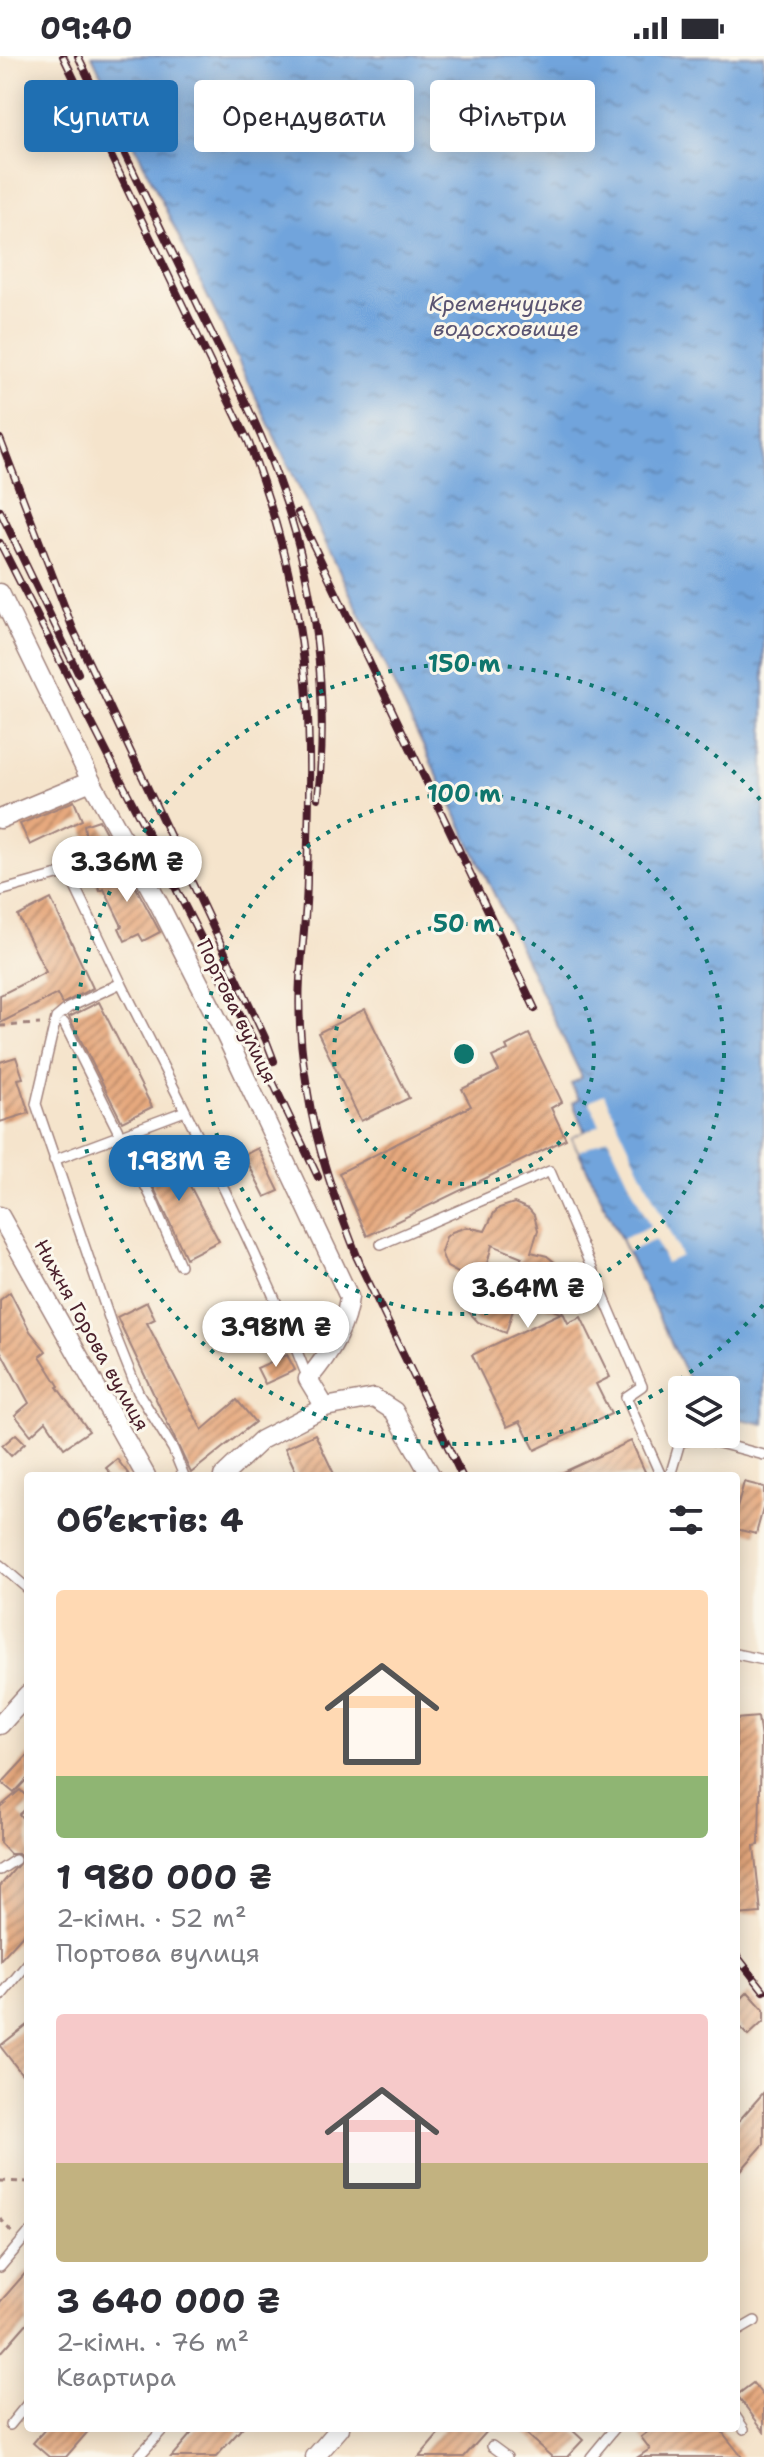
<!DOCTYPE html>
<html lang="uk">
<head>
<meta charset="utf-8">
<style>
  :root { --surface:#fff; --page:#f2f2f3; --text:#2b2b33; --muted:#7c7c81; --accent:#1f6fb2 }
  body { margin:0; font-family:"Shantell Sans",sans-serif; background:var(--page); color:var(--text); height:100vh; display:flex; flex-direction:column; font-size:30px; white-space:nowrap }
  * { box-sizing:border-box; margin:0 }
  p { font-size:26px; color:var(--muted) }
  .icon { flex:none; width:44px; height:44px; fill:none; stroke:currentColor; stroke-width:2; stroke-linecap:round; stroke-linejoin:round }
  .map { position:relative; flex:1; overflow:hidden }
  .side { position:absolute; left:24px; top:1416px; width:716px; height:960px; display:flex; flex-direction:column; background:var(--surface); border-radius:8px; box-shadow:0 4px 20px #0003 }
  .side>* { flex:none }
  .top-card { position:absolute; left:24px; top:24px; width:716px; height:72px; display:flex; gap:16px }
  .controls { position:absolute; left:668px; top:1320px; display:grid; gap:16px }
  .controls a { display:grid; place-items:center; width:72px; height:72px; border-radius:8px; background:var(--surface); box-shadow:0 4px 20px #0003; font-size:40px }
  .price { position:absolute; translate:-50% -68px; padding:0 18px; border-radius:28px; background:#fff; color:#222; font-size:26px; line-height:52px; filter:drop-shadow(0 2px 4px #0008) }
  .price::after { content:''; position:absolute; left:50%; top:48px; width:24px; height:18px; margin-left:-12px; background:inherit; clip-path:polygon(0 0,100% 0,50% 100%) }
  .price.selected { background:var(--accent); color:#fff }
  ul { padding:0; list-style:none }
  li { display:grid; align-content:center; gap:16px; height:424px; padding:0 32px }
  li span { display:grid; place-items:center; height:248px; border-radius:8px; color:#555 }
  li>.icon { margin-inline-start:auto }
  span .icon { width:144px; height:144px; fill:#fffc; stroke-width:1 }
  li b { font-size:34px }
  h2 { display:flex; justify-content:space-between; align-items:center; height:96px; padding:0 32px; font-size:34px }
  .chip { padding:0 28px; border-radius:8px; background:var(--surface); box-shadow:0 4px 20px #0003; font-size:28px; line-height:72px }
  .chip.selected { background:var(--accent); color:#fff }
  .status { display:flex; justify-content:space-between; align-items:center; height:56px; padding:0 40px; background:var(--surface); direction:ltr }
  .status svg { height:22px; fill:currentColor }
  .map>svg:first-child { display:block }
  .water { fill:url(#water-ripples); stroke:#5e6284; stroke-width:2 }
  .pier { fill:#f5e4cc }
  .building { fill:url(#building-hatch); fill-rule:evenodd }
  .lines { fill:none; stroke-linecap:round; stroke-linejoin:round }
  .lane-casing { stroke:#a0827c; stroke-width:12 }
  .street-casing { stroke:#a0827c; stroke-width:21 }
  .path { stroke:#a0827c; stroke-width:3; stroke-dasharray:6 6; stroke-linecap:butt }
  .lane { stroke:#fff; stroke-width:9 }
  .street { stroke:#fff; stroke-width:18 }
  .rail-casing { stroke:#4a1f2b; stroke-width:8 }
  .rail { stroke:#fbf7ec; stroke-width:5; stroke-dasharray:15; stroke-linecap:butt }
  .ring { fill:none; stroke:#0f766e; stroke-width:4; stroke-dasharray:4 8 }
  .labels { text-anchor:middle; stroke-width:6; stroke-linejoin:round; paint-order:stroke }
  .street-label { font-size:20px; fill:#4a1f2b; stroke:#fbf7ec }
  .water-label { font-size:22px; font-style:italic; fill:#5a5472; stroke:#fbf7ec }
  .centre { fill:#0f766e; stroke:#fbf7ec; stroke-width:4 }
  .ring-label { font-size:24px; text-anchor:middle; font-weight:bold; fill:#0f766e; stroke:#fbf7ec; stroke-width:6; stroke-linejoin:round; paint-order:stroke }
</style>
</head>
<body>
<div class="status"><b>09:40</b><svg viewBox="0 0 49 12"><path d="M0 12V9h3v3zM5 12V6h3v6zM10 12V3h3v9zM15 12V0h3v12zM26 1h20v11H26zM47 4h2v5h-2z"/></svg></div>
<div class="map">
<svg width="764" height="2401" viewBox="0 0 764 2401">
  <defs>
    <pattern id="water-ripples" width="26" height="14" patternUnits="userSpaceOnUse" patternTransform="scale(2)"><rect width="26" height="14" fill="#71a4dc"/><path d="M2 4q2-2 4 0t4 0M15 11q2-2 4 0t4 0" fill="none" stroke="#5f85b3"/></pattern>
    <pattern id="building-hatch" width="6" height="6" patternUnits="userSpaceOnUse" patternTransform="scale(2)"><rect width="6" height="6" fill="#e6a97e"/><path d="M-1 1l2-2M0 6l6-6M5 7l2-2" fill="none" stroke="#bc8967"/></pattern>
  </defs>
  <rect width="100%" height="100%" fill="#fbf7ec"/>
  <filter id="ink" filterUnits="userSpaceOnUse"><feTurbulence type="fractalNoise" baseFrequency=".0125" numOctaves="2"/><feDisplacementMap in="SourceGraphic" scale="16" xChannelSelector="R" yChannelSelector="G"/><feConvolveMatrix kernelMatrix="1 2 1 2 8 2 1 2 1" color-interpolation-filters="sRGB"/></filter>
  <filter id="wash" filterUnits="userSpaceOnUse"><feTurbulence type="fractalNoise" baseFrequency=".006" numOctaves="4" result="noise"/><feDisplacementMap in="SourceGraphic" scale="32" xChannelSelector="R" yChannelSelector="G"/><feGaussianBlur stdDeviation="1.8" result="paint"/><feColorMatrix in="noise" values="0 0 0 0 0 0 0 0 0 0 0 0 0 0 0 0 0 1.4 0 .05"/><feComposite in="paint" operator="in"/></filter>
  <g filter="url(#wash)">
    <rect width="100%" height="100%" fill="#f5e4cc"/>
    <polygon class="water" points="92,0 764,0 764,1368 726,1360 726,1334 694,1334 572,1082 585,1076 573,1047 579,1043 571,1028 582,1021"/>
    <polygon class="pier" points="604,1038 681,1200 666,1207 655,1184 628,1196 622,1183 650,1170 608,1082 579,1095 572,1082 600,1069 589,1045"/>
    <g id="blocks">
      <g class="building">
        <polygon points="74,745 82,764 30,789 20,768"/>
        <polygon points="99,764 112,788 88,797 84,769"/>
        <polygon points="123,807 160,876 143,885 139,878 125,885 119,872 122,870 104,833 100,835 94,822"/>
        <polygon points="51,843 93,932 62,948 57,938 0,967 0,939 46,916 18,860"/>
        <polygon points="99,946 152,1051 122,1066 69,961"/>
        <polygon points="365,953 409,1042 361,1065 318,977"/>
        <polygon points="529,978 562,1046 551,1052 566,1083 367,1180 339,1117 471,1050 462,1033 499,1015 492,1001 508,994 506,990"/>
        <polygon points="16,1001 23,1022 18,1023 29,1057 0,1066 0,1006"/>
        <polygon points="169,1090 219,1185 186,1202 141,1104"/>
        <polygon points="258,1092 279,1135 265,1141 244,1099"/>
        <path d="M514,1147L529,1153L534,1159L538,1174L531,1196L547,1200L559,1210L562,1225L555,1240L568,1267L581,1261L610,1321L596,1328L611,1358L535,1394L520,1365L507,1371L472,1299L561,1257L517,1240L506,1277L478,1266L467,1254L466,1245L473,1225L447,1211L441,1196L446,1181L452,1176L467,1171L485,1175L494,1157L499,1152ZM492,1189L522,1201L509,1225L484,1219Z"/>
        <polygon points="10,1236 30,1275 46,1295 40,1300 59,1330 57,1331 89,1375 64,1392 46,1365 31,1379 15,1359 29,1347 0,1294 0,1244"/>
        <polygon points="147,1246 155,1263 147,1267 202,1374 237,1344 255,1366 191,1417 117,1261"/>
        <polygon points="287,1299 295,1314 265,1328 257,1312"/>
        <polygon points="16,1378 25,1387 11,1400 2,1390"/>
        <polygon points="315,1378 335,1420 298,1420 285,1392"/>
        <polygon points="631,1385 647,1420 555,1420"/>
        <polygon points="117,1403 130,1420 113,1420 106,1412"/>
        <polygon points="744,1426 764,1431 764,1449 756,1478 736,1473 736,1456"/>
        <polygon points="758,1661 761,1683 759,1789 754,1790 761,1857 736,1859 736,1663"/>
        <polygon points="28,1699 28,1722 14,1737 2,1727"/>
        <polygon points="20,1734 28,1742 28,1750 19,1758 28,1769 28,1873 0,1904 0,1830 22,1804 19,1798 10,1798 0,1787 0,1751"/>
        <polygon points="748,1936 764,1954 764,1965 748,1980 736,1967 736,1948"/>
        <polygon points="28,1968 28,2026 0,1990"/>
        <polygon points="764,2036 764,2088 736,2120 736,2068"/>
        <polygon points="28,2214 28,2266 0,2298 0,2246"/>
        <polygon points="753,2327 764,2341 764,2375 737,2339"/>
        <polygon points="46,2372 91,2372 66,2401 49,2401 33,2387"/>
        <polygon points="196,2372 242,2372 216,2401 171,2401"/>
        <polygon points="444,2372 490,2372 464,2401 419,2401"/>
        <polygon points="519,2372 570,2372 583,2384 567,2401 552,2401"/>
        <polygon points="653,2372 719,2372 742,2401 638,2401 650,2393 641,2381"/>
      </g>
    </g>
  </g>
  <g filter="url(#ink)">
    <use href="#blocks" fill-opacity="0" stroke="#a0827c" stroke-width="2"/>
    <g class="lines">
      <g class="lane-casing">
        <g id="lane">
          <polyline points="0,835 68,816 121,927"/>
          <polyline points="64,967 151,1141 180,1209"/>
          <polyline points="54,1104 185,1055"/>
          <polyline points="381,1188 550,1115 642,1330 626,1341 661,1420"/>
          <path d="M184,1420L173,1393L138,1336L114,1276L36,1048L56,962L68,952L121,927C186,1057 255,1187 308,1323"/>
          <polyline points="670,1420 680,1386 700,1382 764,1399"/>
          <polyline points="0,1509 28,1533"/>
          <polyline points="736,1598 764,1604"/>
          <polyline points="0,1814 15,1804"/>
          <polyline points="0,1941 28,1907"/>
          <polyline points="0,2211 28,2178"/>
          <polyline points="736,2276 755,2265"/>
          <polyline points="736,2361 744,2373"/>
          <polyline points="10,2369 28,2347"/>
          <polyline points="492,2390 507,2401"/>
          <polyline points="138,2401 164,2372"/>
          <polyline points="591,2401 615,2372"/>
        </g>
      </g>
      <g class="street-casing">
        <g id="street">
          <path d="M0,537L91,725L159,848L225,978L349,1241C346,1272 329,1299 308,1323L325,1351"/>
          <polyline points="0,763 91,725"/>
          <polyline points="0,1160 146,1420"/>
          <polyline points="223,1420 261,1384 325,1351 374,1342 394,1355 431,1420"/>
          <polyline points="0,1669 28,1638"/>
          <polyline points="315,2401 340,2372"/>
        </g>
      </g>
      <g class="path">
        <polyline points="0,970 40,968"/>
        <polyline points="0,2125 28,2126"/>
        <polyline points="0,2162 13,2178"/>
      </g>
      <use href="#lane" class="lane"/>
      <use href="#street" class="street"/>
      <g class="rail-casing">
        <g id="rail">
          <path d="M63,0L249,387C278,464 299,544 306,627C311,691 309,756 307,820C307,855 302,889 300,923C298,958 301,996 307,1031C316,1094 338,1152 361,1210"/>
          <path d="M78,0C117,82 156,163 196,245C225,306 259,367 281,432C316,531 329,638 318,742"/>
          <polyline points="0,383 73,573 266,984 274,1005"/>
          <polyline points="0,455 78,617"/>
          <polyline points="298,457 535,953"/>
          <polyline points="0,487 249,976 318,1121"/>
          <polyline points="356,1200 462,1420"/>
          <polyline points="736,1899 764,1935"/>
        </g>
      </g>
      <use href="#rail" class="rail"/>
    </g>
  </g>
  <g class="ring">
    <circle cx="464" cy="998" r="130"/>
    <circle cx="464" cy="998" r="260"/>
    <path d="M763 1249A390 390 0 1 1 763 747"/>
  </g>
  <g class="labels">
    <g class="street-label">
      <text transform="translate(237 955) rotate(64)" y="7">Портова вулиця</text>
      <text transform="translate(92 1279) rotate(61)" y="7">Нижня Горова вулиця</text>
    </g>
    <g class="water-label">
      <text x="506" y="255">Кременчуцьке<tspan x="506" dy="25">водосховище</tspan></text>
    </g>
  </g>
  <circle cx="464" cy="998" r="12" class="centre"/>
  <g class="ring-label">
    <text x="464" y="616">150 m</text>
    <text x="464" y="746">100 m</text>
    <text x="464" y="876">50 m</text>
  </g>
</svg>
<div class="controls">
<a><svg class="icon" aria-label="layers" viewBox="0 0 24 24"><path d="M12 4l9 5-9 5-9-5zM3 14l9 5 9-5"/></svg></a>
</div>
<b class="price" style="left:127px;top:848px">3.36M ₴</b>
<b class="price selected" style="left:179px;top:1147px">1.98M ₴</b>
<b class="price" style="left:528px;top:1274px">3.64M ₴</b>
<b class="price" style="left:276px;top:1313px">3.98M ₴</b>
<div class="top-card">
<a class="chip selected">Купити</a>
<a class="chip">Орендувати</a>
<a class="chip">Фільтри</a>
</div>
<section class="side">
<h2>Об’єктів: 4<svg class="icon" aria-label="filters" viewBox="0 0 24 24"><path d="M4 7h16M4 17h16"/><circle cx="9" cy="7" r="2"/><circle cx="15" cy="17" r="2"/></svg></h2>
<ul>
<li><span style="background:linear-gradient(#ffd9b3 75%,#8fb573 0)"><svg class="icon" aria-label="home" viewBox="0 0 24 24"><path d="M3 11l9-7 9 7M6 9v11h12V9"/></svg></span><div><b>1 980 000 ₴</b><p>2-кімн. · 52 m²</p><p>Портова вулиця</p></div></li>
<li><span style="background:linear-gradient(#f6c9c9 60%,#c2b280 0)"><svg class="icon" aria-label="home" viewBox="0 0 24 24"><path d="M3 11l9-7 9 7M6 9v11h12V9"/></svg></span><div><b>3 640 000 ₴</b><p>2-кімн. · 76 m²</p><p>Квартира</p></div></li>
</ul>
</section>
</div>
</body>
</html>
